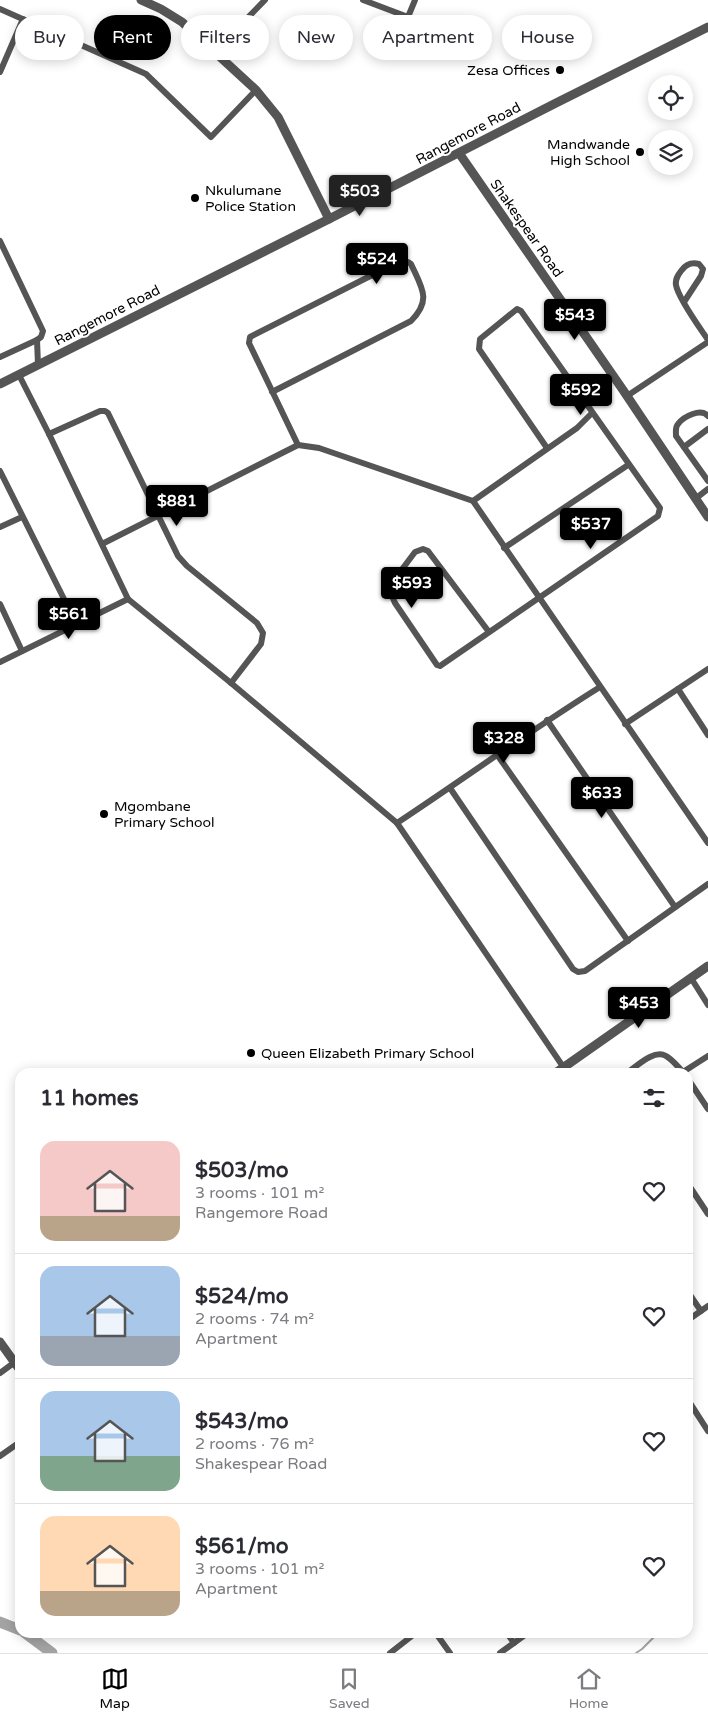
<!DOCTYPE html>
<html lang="en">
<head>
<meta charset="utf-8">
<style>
  :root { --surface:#fff; --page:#f2f2f3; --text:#2b2b33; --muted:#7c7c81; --line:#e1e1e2; --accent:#000 }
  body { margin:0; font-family:"Varela Round",sans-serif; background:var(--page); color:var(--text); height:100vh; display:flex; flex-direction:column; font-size:19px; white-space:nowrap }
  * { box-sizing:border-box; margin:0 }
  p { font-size:16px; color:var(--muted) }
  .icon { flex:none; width:28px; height:28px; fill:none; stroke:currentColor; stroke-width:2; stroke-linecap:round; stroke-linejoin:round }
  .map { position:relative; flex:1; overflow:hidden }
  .side { position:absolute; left:15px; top:1068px; width:678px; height:570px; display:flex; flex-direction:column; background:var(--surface); border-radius:15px; box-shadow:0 2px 12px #0003 }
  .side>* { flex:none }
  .hud { position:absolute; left:15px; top:15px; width:679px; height:45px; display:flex; gap:10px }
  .fabs { position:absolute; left:648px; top:75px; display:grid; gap:10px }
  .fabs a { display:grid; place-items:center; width:45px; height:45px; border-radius:50%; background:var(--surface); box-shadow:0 2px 12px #0003; font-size:25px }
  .price { position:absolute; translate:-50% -42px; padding:0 11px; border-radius:5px; background:var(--accent); color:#fff; font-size:16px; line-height:32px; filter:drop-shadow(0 1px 2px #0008) }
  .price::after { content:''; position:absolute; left:50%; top:30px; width:15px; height:11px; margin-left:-8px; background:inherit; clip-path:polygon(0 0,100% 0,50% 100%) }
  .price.active { background:#222; color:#fff }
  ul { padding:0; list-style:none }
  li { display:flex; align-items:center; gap:15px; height:125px; padding:0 25px }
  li+li { border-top:1px solid var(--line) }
  li span { display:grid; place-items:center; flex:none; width:140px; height:100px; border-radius:15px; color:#555 }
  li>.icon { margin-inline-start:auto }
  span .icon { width:60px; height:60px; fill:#fffc; stroke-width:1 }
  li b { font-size:21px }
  h2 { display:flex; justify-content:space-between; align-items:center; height:60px; padding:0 25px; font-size:21px }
  .chip { padding:0 18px; border-radius:22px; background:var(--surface); box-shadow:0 2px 12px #0003; font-size:18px; line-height:45px }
  .chip.active { background:var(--accent); color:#fff }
  .tab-bar { display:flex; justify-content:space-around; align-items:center; height:70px; border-top:1px solid var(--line); background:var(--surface); font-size:14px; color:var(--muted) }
  .tab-bar a { display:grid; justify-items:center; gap:2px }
  .tab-bar .active { color:var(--accent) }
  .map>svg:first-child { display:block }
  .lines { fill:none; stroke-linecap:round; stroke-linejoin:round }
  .stream { stroke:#a3a3a3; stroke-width:2 }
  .river { stroke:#a3a3a3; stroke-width:11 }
  .minor { stroke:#555; stroke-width:6 }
  .tertiary { stroke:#555; stroke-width:9 }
  .poi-dot { fill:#000; stroke:#fff; stroke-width:2 }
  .labels { text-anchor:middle; stroke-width:4; stroke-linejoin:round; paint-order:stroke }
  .poi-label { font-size:14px; fill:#000; stroke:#fff; text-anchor:start }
  .street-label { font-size:14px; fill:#000; stroke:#fff }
</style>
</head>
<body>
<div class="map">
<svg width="708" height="1653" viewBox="0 0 708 1653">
  <rect width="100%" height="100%" fill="#fff"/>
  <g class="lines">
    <polyline class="stream" points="636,1653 642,1649 659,1632"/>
    <g class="river">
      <polyline points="0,1622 20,1630"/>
      <polyline points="24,1632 52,1653"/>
    </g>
    <g class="minor">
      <polyline points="363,0 408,17 415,0"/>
      <polyline points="0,9 146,74 211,137 256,90"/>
      <polyline points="215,51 265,0"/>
      <polyline points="0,72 23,19"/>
      <polyline points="0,241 43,331 41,337 37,340 0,357"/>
      <path d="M684,302L701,276L703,269L699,264C691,262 686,264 681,271C678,275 675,279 676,285C678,298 700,328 708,340"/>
      <polyline points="37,340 38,365"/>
      <polyline points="19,375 49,434 128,599 231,683 397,823 564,1068"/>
      <path d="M272,392L411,321C432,300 422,288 411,264L408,262H398L250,337L249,343L298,445"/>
      <polyline points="627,396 708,342"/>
      <path d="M708,416C701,408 684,416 678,424C675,427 676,431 676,436L708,481"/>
      <polyline points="49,434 100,411 105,411 108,413 178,556 187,566 257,623 263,633 261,644 231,683"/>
      <polyline points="684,447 708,429"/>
      <polyline points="0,471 77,625"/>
      <polyline points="695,499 708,489"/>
      <polyline points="473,501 577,428 592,413"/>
      <polyline points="0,527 22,517"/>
      <polyline points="102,544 298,445 319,448 473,501 708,843"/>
      <polyline points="504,548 628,465"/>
      <polyline points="0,604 22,651"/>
      <polyline points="489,632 428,551 423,549 415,552 394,580 392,587 392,596 395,603 437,665 440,666 658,516 660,508 521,311 517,309 480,339 479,349 547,448"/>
      <polyline points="0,662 128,599"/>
      <polyline points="678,689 708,735"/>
      <polyline points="547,720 675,907"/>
      <polyline points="625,724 708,669"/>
      <polyline points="498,756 628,941"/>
      <polyline points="450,788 573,969 578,972 585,971 708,884"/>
      <path d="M397,823C465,778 531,730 600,687"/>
      <polyline points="691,978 708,1005"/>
      <path d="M628,1072C637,1066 654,1049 666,1056C672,1059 678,1067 683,1072"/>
      <polyline points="683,1072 708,1056"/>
      <polyline points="688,1079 708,1109"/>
      <polyline points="688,1184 708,1214"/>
      <polyline points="688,1292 701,1311"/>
      <polyline points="688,1320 708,1306"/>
      <polyline points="0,1373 15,1362"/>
      <polyline points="688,1400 708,1431"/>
      <polyline points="0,1456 20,1442"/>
      <polyline points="435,1632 450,1653"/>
      <polyline points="506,1632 514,1643"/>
      <polyline points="390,1653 417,1632"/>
      <polyline points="500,1653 529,1632"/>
    </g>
    <g class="tertiary">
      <polyline points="141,0 161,9 182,22 256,90 278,117 329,219"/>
      <polyline points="459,153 623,390 708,517"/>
      <polyline points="0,384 329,219 556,103 708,27"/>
      <polyline points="557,1072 708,966"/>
      <polyline points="0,1342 20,1370"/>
    </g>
  </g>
  <g class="poi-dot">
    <circle cx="560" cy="70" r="5"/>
    <circle cx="640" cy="152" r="5"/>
    <circle cx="195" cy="198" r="5"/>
    <circle cx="104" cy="814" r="5"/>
    <circle cx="251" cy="1053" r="5"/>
  </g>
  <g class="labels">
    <g class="poi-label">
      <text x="550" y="75" text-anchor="end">Zesa Offices</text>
      <text x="630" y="149" text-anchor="end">Mandwande<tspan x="630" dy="16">High School</tspan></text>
      <text x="205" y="195">Nkulumane<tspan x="205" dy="16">Police Station</tspan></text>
      <text x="114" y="811">Mgombane<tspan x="114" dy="16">Primary School</tspan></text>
      <text x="261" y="1058">Queen Elizabeth Primary School</text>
    </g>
    <g class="street-label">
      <text transform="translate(468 133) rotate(-28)" y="5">Rangemore Road</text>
      <text transform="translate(527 228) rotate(55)" y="5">Shakespear Road</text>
      <text transform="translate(107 315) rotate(-27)" y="5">Rangemore Road</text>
    </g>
  </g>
</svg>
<div class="fabs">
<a><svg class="icon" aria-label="locate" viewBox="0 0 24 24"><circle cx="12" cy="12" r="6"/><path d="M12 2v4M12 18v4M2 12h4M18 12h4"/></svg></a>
<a><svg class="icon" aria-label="layers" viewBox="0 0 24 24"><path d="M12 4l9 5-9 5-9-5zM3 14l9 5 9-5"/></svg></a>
</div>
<b class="price active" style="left:360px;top:217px">$503</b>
<b class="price" style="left:377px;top:285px">$524</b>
<b class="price" style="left:575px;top:341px">$543</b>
<b class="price" style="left:581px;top:416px">$592</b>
<b class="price" style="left:177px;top:527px">$881</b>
<b class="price" style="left:591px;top:550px">$537</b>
<b class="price" style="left:412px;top:609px">$593</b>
<b class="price" style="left:69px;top:640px">$561</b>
<b class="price" style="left:504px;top:764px">$328</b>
<b class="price" style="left:602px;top:819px">$633</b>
<b class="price" style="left:639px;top:1029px">$453</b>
<div class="hud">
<a class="chip">Buy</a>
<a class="chip active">Rent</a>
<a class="chip">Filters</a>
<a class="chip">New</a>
<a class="chip">Apartment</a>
<a class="chip">House</a>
</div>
<section class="side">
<h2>11 homes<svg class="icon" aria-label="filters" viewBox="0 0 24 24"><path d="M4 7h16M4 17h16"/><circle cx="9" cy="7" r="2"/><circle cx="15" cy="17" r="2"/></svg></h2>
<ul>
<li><span style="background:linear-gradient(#f6c9c9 75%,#b9a48a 0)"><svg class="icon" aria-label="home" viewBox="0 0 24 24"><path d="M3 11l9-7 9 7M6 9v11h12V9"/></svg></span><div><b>$503/mo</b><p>3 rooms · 101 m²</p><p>Rangemore Road</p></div><svg class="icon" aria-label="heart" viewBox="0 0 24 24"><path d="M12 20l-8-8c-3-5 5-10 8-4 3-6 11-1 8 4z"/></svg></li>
<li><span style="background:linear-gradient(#a9c7e8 70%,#9aa5b1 0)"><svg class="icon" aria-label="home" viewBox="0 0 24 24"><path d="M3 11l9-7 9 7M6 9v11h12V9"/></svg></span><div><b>$524/mo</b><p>2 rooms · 74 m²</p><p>Apartment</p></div><svg class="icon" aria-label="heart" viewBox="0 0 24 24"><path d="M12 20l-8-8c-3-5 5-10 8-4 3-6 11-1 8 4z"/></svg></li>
<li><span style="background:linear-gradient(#a9c7e8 65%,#7fa58c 0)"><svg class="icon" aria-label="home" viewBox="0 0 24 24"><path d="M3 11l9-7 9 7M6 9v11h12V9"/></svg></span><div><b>$543/mo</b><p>2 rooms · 76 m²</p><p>Shakespear Road</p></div><svg class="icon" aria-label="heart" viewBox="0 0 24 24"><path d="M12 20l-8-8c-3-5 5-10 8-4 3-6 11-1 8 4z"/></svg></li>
<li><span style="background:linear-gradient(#ffd9b3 75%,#b9a48a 0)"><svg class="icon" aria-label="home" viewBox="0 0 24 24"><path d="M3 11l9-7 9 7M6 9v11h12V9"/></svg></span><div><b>$561/mo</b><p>3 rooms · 101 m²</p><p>Apartment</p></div><svg class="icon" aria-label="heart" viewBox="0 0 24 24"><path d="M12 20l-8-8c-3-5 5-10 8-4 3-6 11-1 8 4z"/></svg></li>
</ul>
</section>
</div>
<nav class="tab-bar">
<a class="active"><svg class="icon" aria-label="map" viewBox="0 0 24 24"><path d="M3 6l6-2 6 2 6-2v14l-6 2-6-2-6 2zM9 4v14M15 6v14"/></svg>Map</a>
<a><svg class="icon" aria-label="saved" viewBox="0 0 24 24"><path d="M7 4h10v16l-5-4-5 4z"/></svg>Saved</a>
<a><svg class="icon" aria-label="home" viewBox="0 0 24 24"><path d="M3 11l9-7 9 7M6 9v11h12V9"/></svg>Home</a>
</nav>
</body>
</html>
